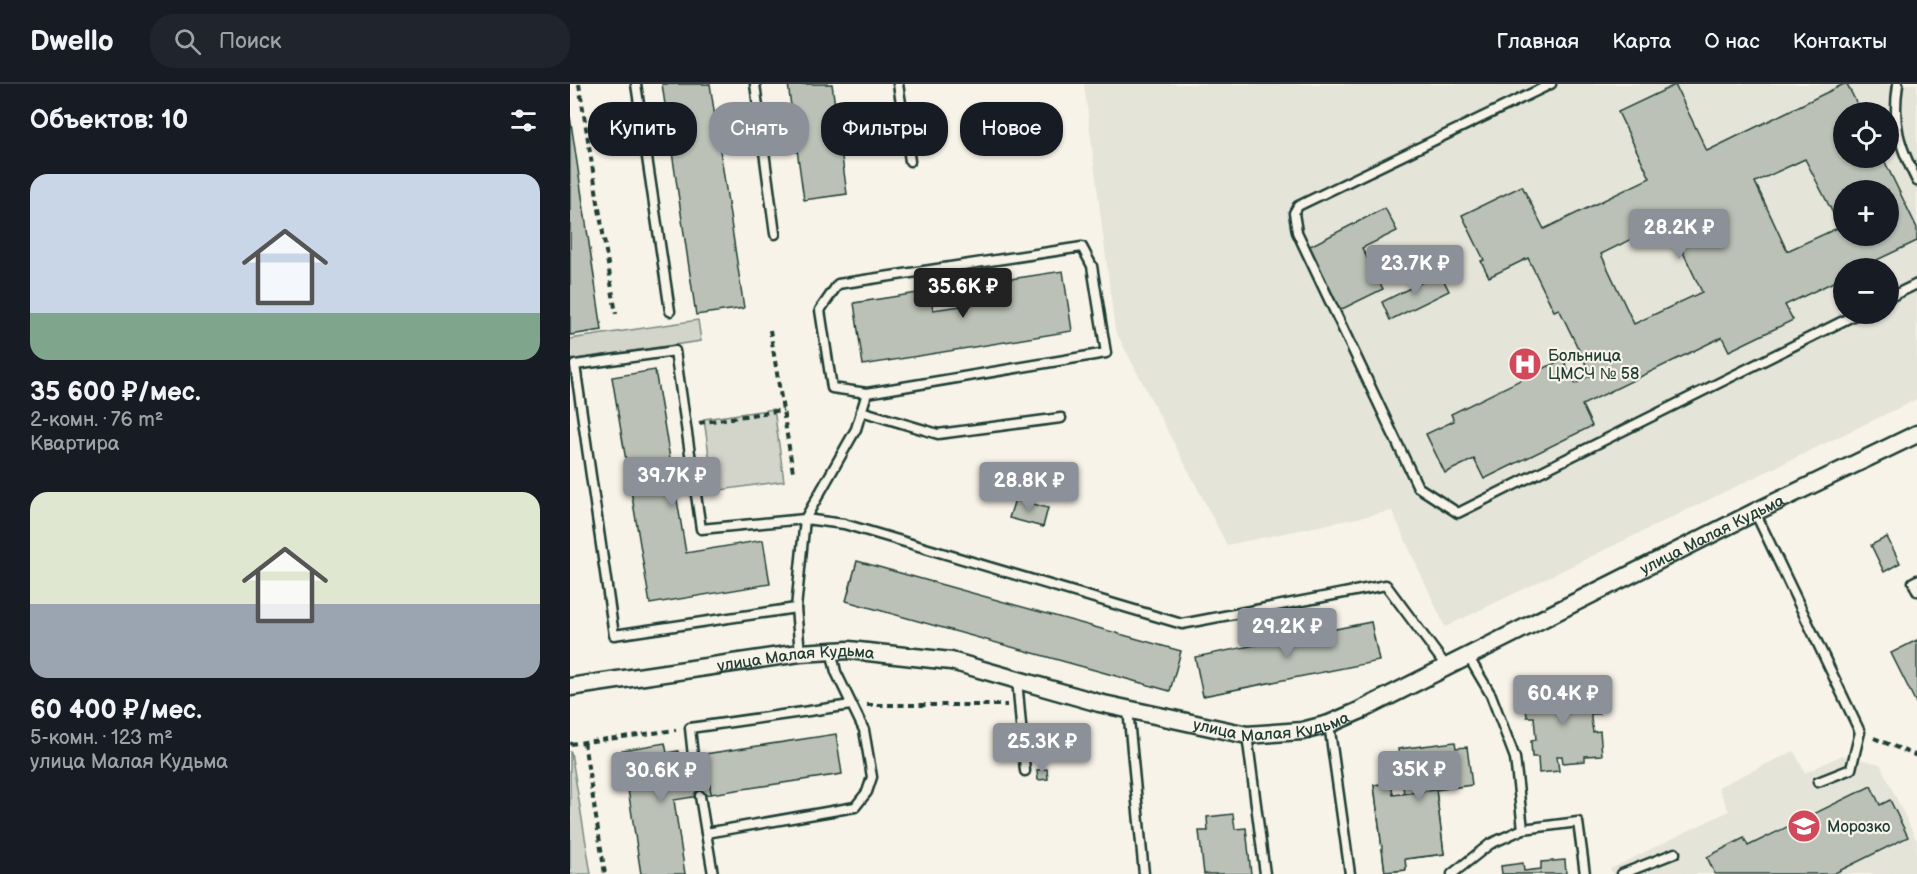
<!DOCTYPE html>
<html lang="ru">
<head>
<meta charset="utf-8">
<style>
  :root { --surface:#171b24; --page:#20242c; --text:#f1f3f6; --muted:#9ea1a6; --line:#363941; --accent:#8c9099 }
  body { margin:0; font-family:"Balsamiq Sans",sans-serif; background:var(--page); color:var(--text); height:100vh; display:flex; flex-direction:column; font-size:22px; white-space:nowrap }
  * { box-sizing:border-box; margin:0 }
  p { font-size:20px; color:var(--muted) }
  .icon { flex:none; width:33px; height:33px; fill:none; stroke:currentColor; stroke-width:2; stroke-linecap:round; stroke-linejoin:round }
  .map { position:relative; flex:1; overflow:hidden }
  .side { display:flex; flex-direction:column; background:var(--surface); width:570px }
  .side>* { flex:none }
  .banner { position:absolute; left:18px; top:18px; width:570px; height:54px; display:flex; gap:12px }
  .controls { position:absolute; left:1263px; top:18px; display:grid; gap:12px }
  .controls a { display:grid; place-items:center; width:66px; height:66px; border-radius:50%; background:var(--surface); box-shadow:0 2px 4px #0004; font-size:30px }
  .price { position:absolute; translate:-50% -51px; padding:0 14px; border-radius:6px; background:var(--accent); color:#fff; font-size:20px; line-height:39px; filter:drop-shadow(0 2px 3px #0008) }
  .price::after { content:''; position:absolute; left:50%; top:36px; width:18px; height:14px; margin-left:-9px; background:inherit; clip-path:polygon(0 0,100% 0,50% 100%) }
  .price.current { background:#222; color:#fff }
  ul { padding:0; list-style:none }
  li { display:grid; align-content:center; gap:12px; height:318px; padding:0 30px }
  li span { display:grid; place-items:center; height:186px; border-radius:18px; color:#555 }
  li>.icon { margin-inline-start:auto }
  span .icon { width:108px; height:108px; fill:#fffc; stroke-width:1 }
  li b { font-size:26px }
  h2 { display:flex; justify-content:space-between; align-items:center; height:72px; padding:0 30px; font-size:26px }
  .chip { padding:0 21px; border-radius:24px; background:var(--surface); box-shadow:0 2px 4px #0004; font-size:21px; line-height:54px }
  .chip.current { background:var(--accent); color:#fff }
  header { display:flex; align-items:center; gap:36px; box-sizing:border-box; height:84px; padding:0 30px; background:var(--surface); border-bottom:2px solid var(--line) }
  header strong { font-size:28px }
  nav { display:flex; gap:33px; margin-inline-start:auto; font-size:21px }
  .search { width:420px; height:54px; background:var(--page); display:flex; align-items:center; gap:15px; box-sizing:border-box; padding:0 21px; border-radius:24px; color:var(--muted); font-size:22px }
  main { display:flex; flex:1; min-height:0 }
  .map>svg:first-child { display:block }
  .built { fill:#e5e4d9; fill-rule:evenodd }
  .green { fill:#d3d5ca; stroke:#79897f; stroke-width:1.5 }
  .building { fill:#bbc1b6; stroke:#1f3d34; stroke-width:1.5; fill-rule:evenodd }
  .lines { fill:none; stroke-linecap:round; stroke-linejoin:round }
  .lane-casing { stroke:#1f3d34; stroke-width:13 }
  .street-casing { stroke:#1f3d34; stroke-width:21 }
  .path { stroke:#1f3d34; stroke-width:4; stroke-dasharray:6 4.5; stroke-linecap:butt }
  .lane { stroke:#f7f3e8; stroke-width:8 }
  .street { stroke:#f7f3e8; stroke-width:16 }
  .labels { text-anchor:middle; stroke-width:4.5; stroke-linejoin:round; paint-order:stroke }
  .poi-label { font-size:16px; fill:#1f3d34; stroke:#f7f3e8; text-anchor:start }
  .street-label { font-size:16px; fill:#1f3d34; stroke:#f7f3e8 }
</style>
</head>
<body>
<header>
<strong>Dwello</strong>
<div class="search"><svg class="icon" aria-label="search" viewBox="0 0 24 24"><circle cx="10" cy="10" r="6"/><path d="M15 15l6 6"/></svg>Поиск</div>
<nav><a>Главная</a><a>Карта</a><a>О нас</a><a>Контакты</a></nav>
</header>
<main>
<section class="side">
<h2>Объектов: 10<svg class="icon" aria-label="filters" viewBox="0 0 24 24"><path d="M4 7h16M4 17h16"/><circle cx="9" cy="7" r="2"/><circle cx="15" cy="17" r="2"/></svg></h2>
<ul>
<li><span style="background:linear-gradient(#c9d6e8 75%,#7fa58c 0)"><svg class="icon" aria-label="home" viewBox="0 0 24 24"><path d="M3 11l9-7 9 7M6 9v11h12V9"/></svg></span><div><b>35 600 ₽/мес.</b><p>2-комн. · 76 m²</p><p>Квартира</p></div></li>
<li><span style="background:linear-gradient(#dfe7d0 60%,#9aa5b1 0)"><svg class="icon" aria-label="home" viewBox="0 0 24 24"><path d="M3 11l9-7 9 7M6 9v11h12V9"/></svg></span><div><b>60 400 ₽/мес.</b><p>5-комн. · 123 m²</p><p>улица Малая Кудьма</p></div></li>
</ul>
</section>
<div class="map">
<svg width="1347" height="790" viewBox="0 0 1347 790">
  <rect width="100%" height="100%" fill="#f7f3e8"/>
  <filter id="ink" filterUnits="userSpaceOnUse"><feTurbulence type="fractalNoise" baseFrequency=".0167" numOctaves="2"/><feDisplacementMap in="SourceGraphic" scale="12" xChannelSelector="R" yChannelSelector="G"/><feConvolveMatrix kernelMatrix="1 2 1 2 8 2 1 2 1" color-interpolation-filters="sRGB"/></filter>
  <g filter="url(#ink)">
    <g class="built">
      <path d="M514,0H1347V315L875,543L822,427L657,461L545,246ZM1274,28H1318V74H1274ZM1274,106H1318V152H1274ZM1274,184H1318V230H1274Z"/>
      <polygon points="1224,667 1235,689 1272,671 1310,680 1347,757 1347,790 1043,790 1040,785 1159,727 1148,703"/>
    </g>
    <g class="green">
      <polygon points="128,236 131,257 0,276 0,255"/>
      <polygon points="204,325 214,397 144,407 134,335"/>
      <polygon points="0,668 1,668 21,790 0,790"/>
    </g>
    <g class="building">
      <polygon points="92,0 140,0 174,224 126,231"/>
      <polygon points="218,0 262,0 277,110 234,116"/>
      <path d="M1274,0H1277L1291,28H1274V74H1313L1347,144V157L1290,184H1274V193L1215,221L1223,236L1159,267L1152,253L1012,321L1022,342L914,395L904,375L875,389L856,350L884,337L881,330L993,275L1005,300L1021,291L989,225L984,227L958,174L919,193L911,177L914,176L892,131L952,102L974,145L1080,94L1048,28L1105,1L1137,67ZM1235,75L1270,143L1217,167L1185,98ZM1274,106H1318V152H1274ZM1098,137L1132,208L1064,240L1031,170Z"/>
      <polygon points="0,32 32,246 0,251"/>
      <polygon points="815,124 827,147 792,164 813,205 770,226 738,163"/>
      <polygon points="493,187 502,247 293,281 284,219 360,207 363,226 418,218 415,199"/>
      <polygon points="870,189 879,207 820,236 812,218"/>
      <polygon points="85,286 116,469 193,456 200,500 80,520 42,293"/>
      <polygon points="445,415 478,424 473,443 439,434"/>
      <polygon points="1317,453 1330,479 1314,488 1301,461"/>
      <polygon points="287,477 611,567 600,607 276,517"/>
      <polygon points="801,538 809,577 633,612 625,573"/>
      <polygon points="1347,556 1347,621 1321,569"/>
      <polygon points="981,599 982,615 988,614 987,607 1027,607 1029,630 1021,630 1021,635 1023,648 1030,647 1032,671 1015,672 1015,677 993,679 992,672 987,672 989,687 969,689 968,673 962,673 961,657 966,656 964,633 957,633 955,617 961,616 960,601"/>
      <polygon points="266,650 272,690 141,710 135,670"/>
      <polygon points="885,658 886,664 897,663 902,701 866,706 874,770 835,775 836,786 815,788 804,701 821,699 823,711 834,710 828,665"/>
      <polygon points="95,659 97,669 108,667 109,674 135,670 141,710 104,716 115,790 71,790 52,666"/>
      <polygon points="477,685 478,695 468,696 467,686"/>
      <polygon points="821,699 823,711 866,706 874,770 835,775 836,786 815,788 804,701"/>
      <polygon points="1301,702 1310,721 1320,716 1338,753 1263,790 1145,790 1137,773 1174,754 1178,762"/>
      <polygon points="663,730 665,745 676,744 681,790 634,790 629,747 638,747 637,733"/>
      <polygon points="995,776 996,790 932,790 931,782 953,779 954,787 971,785 971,778"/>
    </g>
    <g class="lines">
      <g class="lane-casing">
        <g id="lane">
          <polyline points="66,0 100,227"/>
          <polyline points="185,0 205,150"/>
          <polyline points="328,0 340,77"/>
          <polyline points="981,0 728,122 724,129 727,148 848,403 888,429 1287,230"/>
          <path d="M1328,0C1322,40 1329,61 1347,97"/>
          <polyline points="1318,214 1347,200"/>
          <polyline points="291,327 368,350 491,334"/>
          <polyline points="1185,428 1290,648 1281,685 1248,698"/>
          <polyline points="1347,496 1343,498 1347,507"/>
          <polyline points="226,524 44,551 5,281 105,267 131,445 235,435 274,440 612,540 816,501 876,582"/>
          <polyline points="230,569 226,524 235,435 286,345 297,309 536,269 522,182 512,163 268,200 250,226 262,304 297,309"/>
          <polyline points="447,595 455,687"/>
          <polyline points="558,625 574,790"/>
          <polyline points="759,640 780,790"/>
          <polyline points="677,651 695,790"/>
          <polyline points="123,672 120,644 281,621"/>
          <polyline points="130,712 136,749"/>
          <polyline points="953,745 1008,738 1015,790"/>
          <polyline points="143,790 136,749 285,723 297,708 302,693 294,646 266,588 261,566"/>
          <polyline points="882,790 920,760 953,745 945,674 921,611 898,572"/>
          <polyline points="1052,790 1105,769"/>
        </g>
      </g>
      <g class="street-casing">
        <g id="street">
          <path id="s1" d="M0,603L230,569L279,566L381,577L529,619L677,651L732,647L759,640L789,627L1185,428L1347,350"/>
        </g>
      </g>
      <g class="path">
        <polyline points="9,0 46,230"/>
        <polyline points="200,246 223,388"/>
        <polyline points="129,339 213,326"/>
        <polyline points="297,621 437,621"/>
        <polyline points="1304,654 1347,672"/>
        <polyline points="14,658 35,790"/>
        <polyline points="0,660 106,646"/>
      </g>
      <use href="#lane" class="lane"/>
      <use href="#street" class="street"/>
    </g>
  </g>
  <defs>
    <g id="hospital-disc" transform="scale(1.725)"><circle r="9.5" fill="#d1495b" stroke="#f7f3e8"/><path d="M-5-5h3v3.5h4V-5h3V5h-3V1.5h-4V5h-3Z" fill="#fff"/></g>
    <g id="school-disc" transform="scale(1.725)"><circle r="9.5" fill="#d1495b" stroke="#f7f3e8"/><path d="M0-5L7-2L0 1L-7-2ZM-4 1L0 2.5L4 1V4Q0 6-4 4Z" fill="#fff"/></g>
  </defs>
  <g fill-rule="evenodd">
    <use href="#hospital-disc" x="955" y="280"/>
    <use href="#school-disc" x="1234" y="742"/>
  </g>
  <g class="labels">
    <g class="poi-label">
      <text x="978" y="277">Больница<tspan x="978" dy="18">ЦМСЧ № 58</tspan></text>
      <text x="1257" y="748">Морозко</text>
    </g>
    <g class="street-label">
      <text dy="6" stroke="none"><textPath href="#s1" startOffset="1200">улица Малая Кудьма</textPath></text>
      <text dy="6" stroke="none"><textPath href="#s1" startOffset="228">улица Малая Кудьма</textPath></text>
      <text dy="6" stroke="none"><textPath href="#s1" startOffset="714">улица Малая Кудьма</textPath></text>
    </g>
  </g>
</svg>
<div class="controls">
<a><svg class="icon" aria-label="locate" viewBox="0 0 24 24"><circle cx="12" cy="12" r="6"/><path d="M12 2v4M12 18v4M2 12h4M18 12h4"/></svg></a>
<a>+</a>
<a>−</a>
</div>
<b class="price" style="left:1109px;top:176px">28.2K ₽</b>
<b class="price" style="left:845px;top:212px">23.7K ₽</b>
<b class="price current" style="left:393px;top:235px">35.6K ₽</b>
<b class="price" style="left:102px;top:424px">39.7K ₽</b>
<b class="price" style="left:459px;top:429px">28.8K ₽</b>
<b class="price" style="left:717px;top:575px">29.2K ₽</b>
<b class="price" style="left:993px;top:642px">60.4K ₽</b>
<b class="price" style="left:472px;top:690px">25.3K ₽</b>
<b class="price" style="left:849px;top:718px">35K ₽</b>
<b class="price" style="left:91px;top:719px">30.6K ₽</b>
<div class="banner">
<a class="chip">Купить</a>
<a class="chip current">Снять</a>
<a class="chip">Фильтры</a>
<a class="chip">Новое</a>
</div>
</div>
</main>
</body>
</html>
